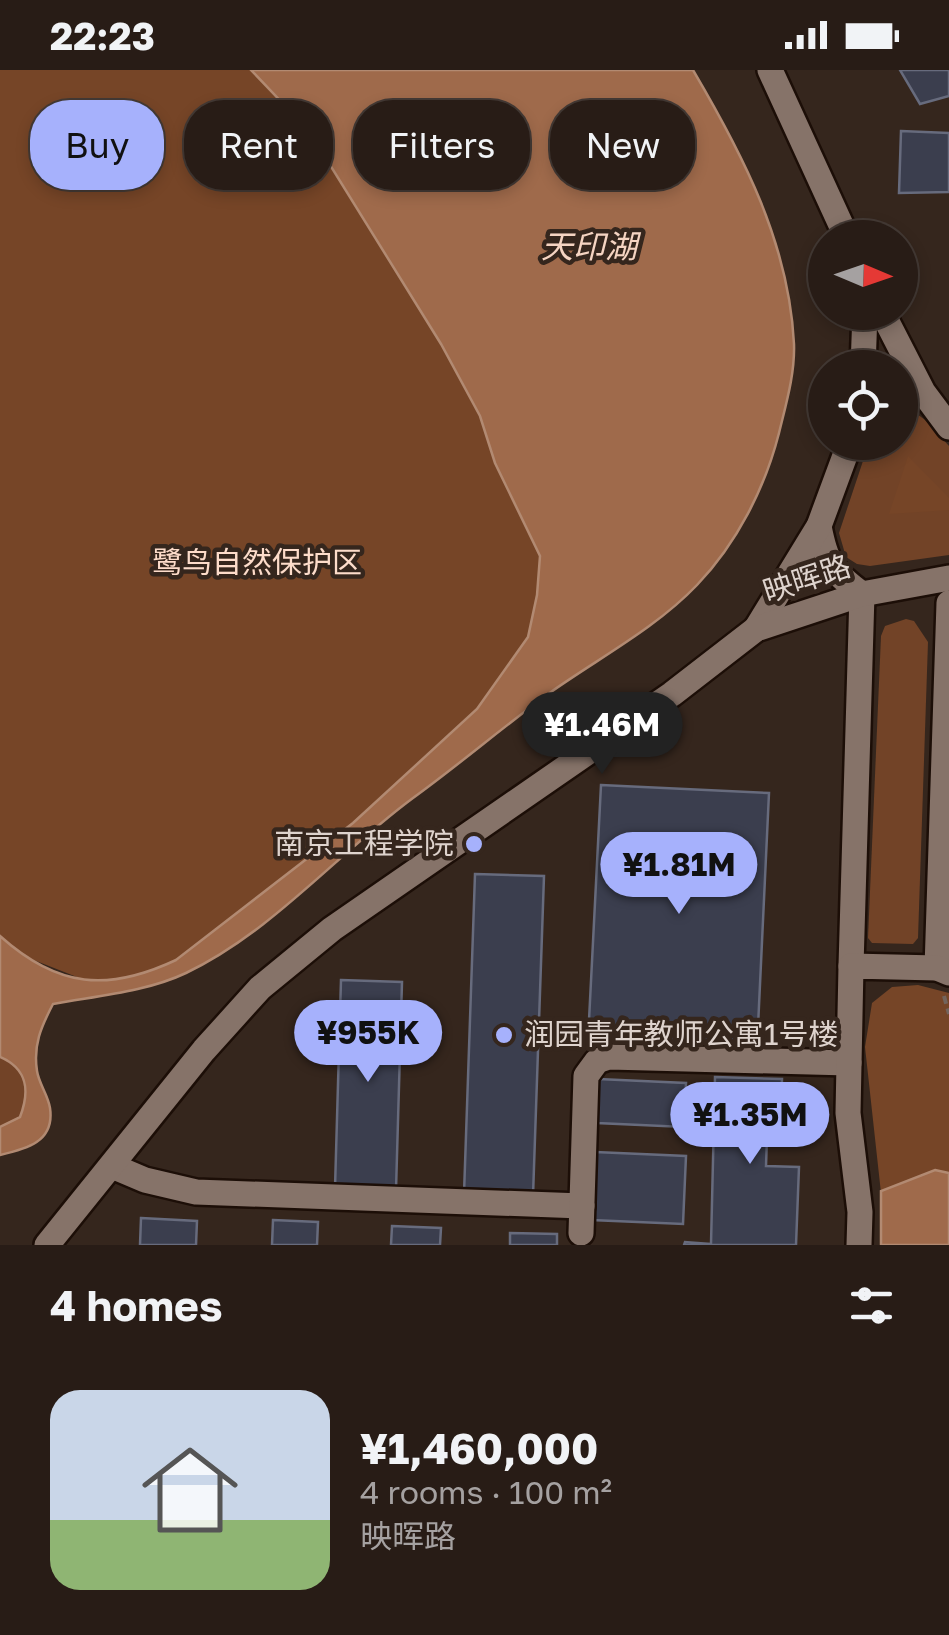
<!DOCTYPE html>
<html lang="en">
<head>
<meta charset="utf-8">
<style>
  :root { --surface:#281c16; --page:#342923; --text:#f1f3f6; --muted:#a5a1a1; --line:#443a35; --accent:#a6b1fc }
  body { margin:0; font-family:"Golos Text","Noto Sans SC",sans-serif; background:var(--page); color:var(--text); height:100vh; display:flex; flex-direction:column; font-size:38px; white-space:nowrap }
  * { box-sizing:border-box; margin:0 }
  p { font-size:32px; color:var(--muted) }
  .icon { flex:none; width:55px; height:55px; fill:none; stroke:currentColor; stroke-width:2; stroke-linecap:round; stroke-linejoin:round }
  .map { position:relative; height:1175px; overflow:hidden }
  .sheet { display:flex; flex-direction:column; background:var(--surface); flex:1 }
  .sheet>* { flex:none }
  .banner { position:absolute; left:30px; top:30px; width:890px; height:90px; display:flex; gap:20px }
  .needle { width:65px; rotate:92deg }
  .controls { position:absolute; left:808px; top:150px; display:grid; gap:20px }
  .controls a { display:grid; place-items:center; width:110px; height:110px; border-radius:50%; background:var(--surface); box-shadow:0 5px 15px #0003,0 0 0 2px var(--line); font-size:50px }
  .price { position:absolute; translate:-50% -85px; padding:0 22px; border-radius:35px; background:var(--accent); color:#111; font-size:32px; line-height:65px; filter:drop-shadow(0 2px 5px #0008) }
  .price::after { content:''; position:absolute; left:50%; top:60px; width:30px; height:22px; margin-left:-15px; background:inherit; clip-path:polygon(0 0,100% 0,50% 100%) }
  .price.on { background:#222; color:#fff }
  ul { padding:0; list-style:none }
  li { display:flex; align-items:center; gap:30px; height:250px; padding:0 50px }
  li span { display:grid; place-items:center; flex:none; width:280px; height:200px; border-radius:30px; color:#555 }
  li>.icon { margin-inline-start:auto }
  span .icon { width:120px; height:120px; fill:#fffc; stroke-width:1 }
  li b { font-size:42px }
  h2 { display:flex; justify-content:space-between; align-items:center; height:120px; padding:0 50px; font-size:42px }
  .chip { padding:0 35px; border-radius:40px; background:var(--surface); box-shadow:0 5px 15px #0003,0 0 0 2px var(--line); font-size:35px; line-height:90px }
  .chip.on { background:var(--accent); color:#111 }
  .status { display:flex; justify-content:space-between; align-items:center; height:70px; padding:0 50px; background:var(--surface); direction:ltr }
  .status svg { height:28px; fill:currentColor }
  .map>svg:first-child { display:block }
  .green { fill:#724327 }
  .forest { fill:#764527 }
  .water { fill:#9f6a4b; stroke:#b28a72; stroke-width:2.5 }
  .building { fill:#3b3e4e; stroke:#676b7d; stroke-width:2.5 }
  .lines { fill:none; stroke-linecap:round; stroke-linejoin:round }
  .minor-casing { stroke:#1c0e07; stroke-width:30 }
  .path { stroke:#72645c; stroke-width:4; stroke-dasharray:8 5; stroke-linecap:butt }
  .minor { stroke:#867369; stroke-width:25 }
  .poi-dot { fill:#a6b1fc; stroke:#35261d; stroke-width:4 }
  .labels { text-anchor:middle; stroke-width:9; stroke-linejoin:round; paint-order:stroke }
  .park-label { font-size:30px; fill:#fddcca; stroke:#35261d }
  .street-label { font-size:30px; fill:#ded3cd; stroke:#35261d }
  .poi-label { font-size:30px; fill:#ded3cd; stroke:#35261d; text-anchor:end }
  .water-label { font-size:32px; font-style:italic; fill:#f5d4c2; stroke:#35261d }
</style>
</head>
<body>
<div class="status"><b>22:23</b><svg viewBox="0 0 49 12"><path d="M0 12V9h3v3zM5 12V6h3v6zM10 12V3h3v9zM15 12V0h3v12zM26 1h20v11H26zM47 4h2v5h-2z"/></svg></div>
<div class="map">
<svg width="949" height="1175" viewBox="0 0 949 1175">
  <rect width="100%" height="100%" fill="#35261d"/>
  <g class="green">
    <path d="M900,339C922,340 935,361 949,376V485L870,496L857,494L846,487L839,463L869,373L900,372Z"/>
    <polygon points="906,549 914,551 928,572 918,868 913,874 872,873 868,868 881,566 885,556"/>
    <path d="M0,987C28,999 30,1021 20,1047L0,1057Z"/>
  </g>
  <g class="forest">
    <polygon points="0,0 251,0 309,61 441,274 480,346 495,393 540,486 537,525 528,567 477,639 423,691 353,753 176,890 147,904 119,912 87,911 21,885 0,866"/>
    <polygon points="908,386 949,428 949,440 889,444"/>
    <polygon points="918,915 949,923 949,1103 935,1100 881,1123 865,977 872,933 892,917"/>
  </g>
  <g class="water">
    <path d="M251,0H693C743,85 789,173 794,274C795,304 786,334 779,363C765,418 737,473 697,515C656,558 599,588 551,622C504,656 460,694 413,728C337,784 272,862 186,903C146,922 96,926 53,934C41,957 33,975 37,1001C39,1014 48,1025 50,1038C55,1072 26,1079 0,1085V1057L20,1047C30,1021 28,999 0,987V866C58,918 108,922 176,890L353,753L477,639L528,567L537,525L540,486L495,393L480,346L441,274L309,61Z"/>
    <polygon points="935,1100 949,1103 949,1175 881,1175 881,1121"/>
  </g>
  <g class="building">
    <polygon points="900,0 949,0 949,26 920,34"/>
    <polygon points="901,61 949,63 949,122 899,123"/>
    <polygon points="601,715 769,723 757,978 588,970"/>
    <polygon points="475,804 544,806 533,1126 464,1124"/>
    <polygon points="341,910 402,912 396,1120 335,1118"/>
    <polygon points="715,1007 782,1009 780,1067 767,1067 766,1096 799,1097 796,1175 684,1175 685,1172 711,1174"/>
    <polygon points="598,1009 686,1013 684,1057 597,1053"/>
    <polygon points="595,1082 686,1086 683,1154 592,1150"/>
    <polygon points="141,1148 197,1151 196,1175 140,1175"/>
    <polygon points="273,1150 318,1152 317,1175 272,1175"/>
    <polygon points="392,1156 441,1158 440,1175 391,1175"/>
    <polygon points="510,1163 557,1164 557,1175 510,1175"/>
  </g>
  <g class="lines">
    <g class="minor-casing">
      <g id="minor">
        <polyline points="770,0 847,168"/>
        <polyline points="882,242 923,322 949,357"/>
        <polyline points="863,298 865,242"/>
        <path d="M819,456C826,493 832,502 862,524L851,896"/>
        <polyline points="756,559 819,456 850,372"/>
        <polyline points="937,898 949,533"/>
        <polyline points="112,1096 145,1110 196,1122 582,1136"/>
        <polyline points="581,1163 586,1006 597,991 609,987 849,993"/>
        <polyline points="47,1175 204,980 260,918 332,859 672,624 756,559 862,524 949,508"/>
        <polyline points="859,1175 860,1142 848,1043 851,896 937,898 949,903"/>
      </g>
    </g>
    <polyline class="path" points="944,926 949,944"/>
    <use href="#minor" class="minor"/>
  </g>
  <g class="poi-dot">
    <circle cx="474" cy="774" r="10"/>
    <circle cx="504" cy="965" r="10"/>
  </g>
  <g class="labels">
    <g class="park-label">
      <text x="257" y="503">鹭鸟自然保护区</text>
    </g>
    <g class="street-label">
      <text transform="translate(807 509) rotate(-18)" y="10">映晖路</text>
    </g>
    <g class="poi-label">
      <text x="454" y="784">南京工程学院</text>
      <text x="524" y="975" text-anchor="start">润园青年教师公寓1号楼</text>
    </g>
    <g class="water-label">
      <text x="589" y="188">天印湖</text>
    </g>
  </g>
</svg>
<div class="controls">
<a><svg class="needle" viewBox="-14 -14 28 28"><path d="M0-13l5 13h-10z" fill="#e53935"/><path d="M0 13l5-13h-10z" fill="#a5a1a1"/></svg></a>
<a><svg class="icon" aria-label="locate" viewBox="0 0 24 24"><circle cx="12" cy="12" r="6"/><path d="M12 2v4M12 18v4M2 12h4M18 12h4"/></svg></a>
</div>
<b class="price on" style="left:602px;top:707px">¥1.46M</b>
<b class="price" style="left:679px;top:847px">¥1.81M</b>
<b class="price" style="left:368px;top:1015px">¥955K</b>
<b class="price" style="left:750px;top:1097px">¥1.35M</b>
<div class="banner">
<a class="chip on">Buy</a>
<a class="chip">Rent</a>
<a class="chip">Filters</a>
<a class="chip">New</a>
</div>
</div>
<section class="sheet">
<h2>4 homes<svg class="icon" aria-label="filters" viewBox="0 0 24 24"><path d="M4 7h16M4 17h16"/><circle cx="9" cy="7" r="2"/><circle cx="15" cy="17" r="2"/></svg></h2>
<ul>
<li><span style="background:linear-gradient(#c9d6e8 65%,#8fb573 0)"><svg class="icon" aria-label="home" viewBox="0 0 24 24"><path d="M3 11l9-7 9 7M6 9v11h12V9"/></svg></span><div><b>¥1,460,000</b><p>4 rooms · 100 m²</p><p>映晖路</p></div></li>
</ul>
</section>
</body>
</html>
